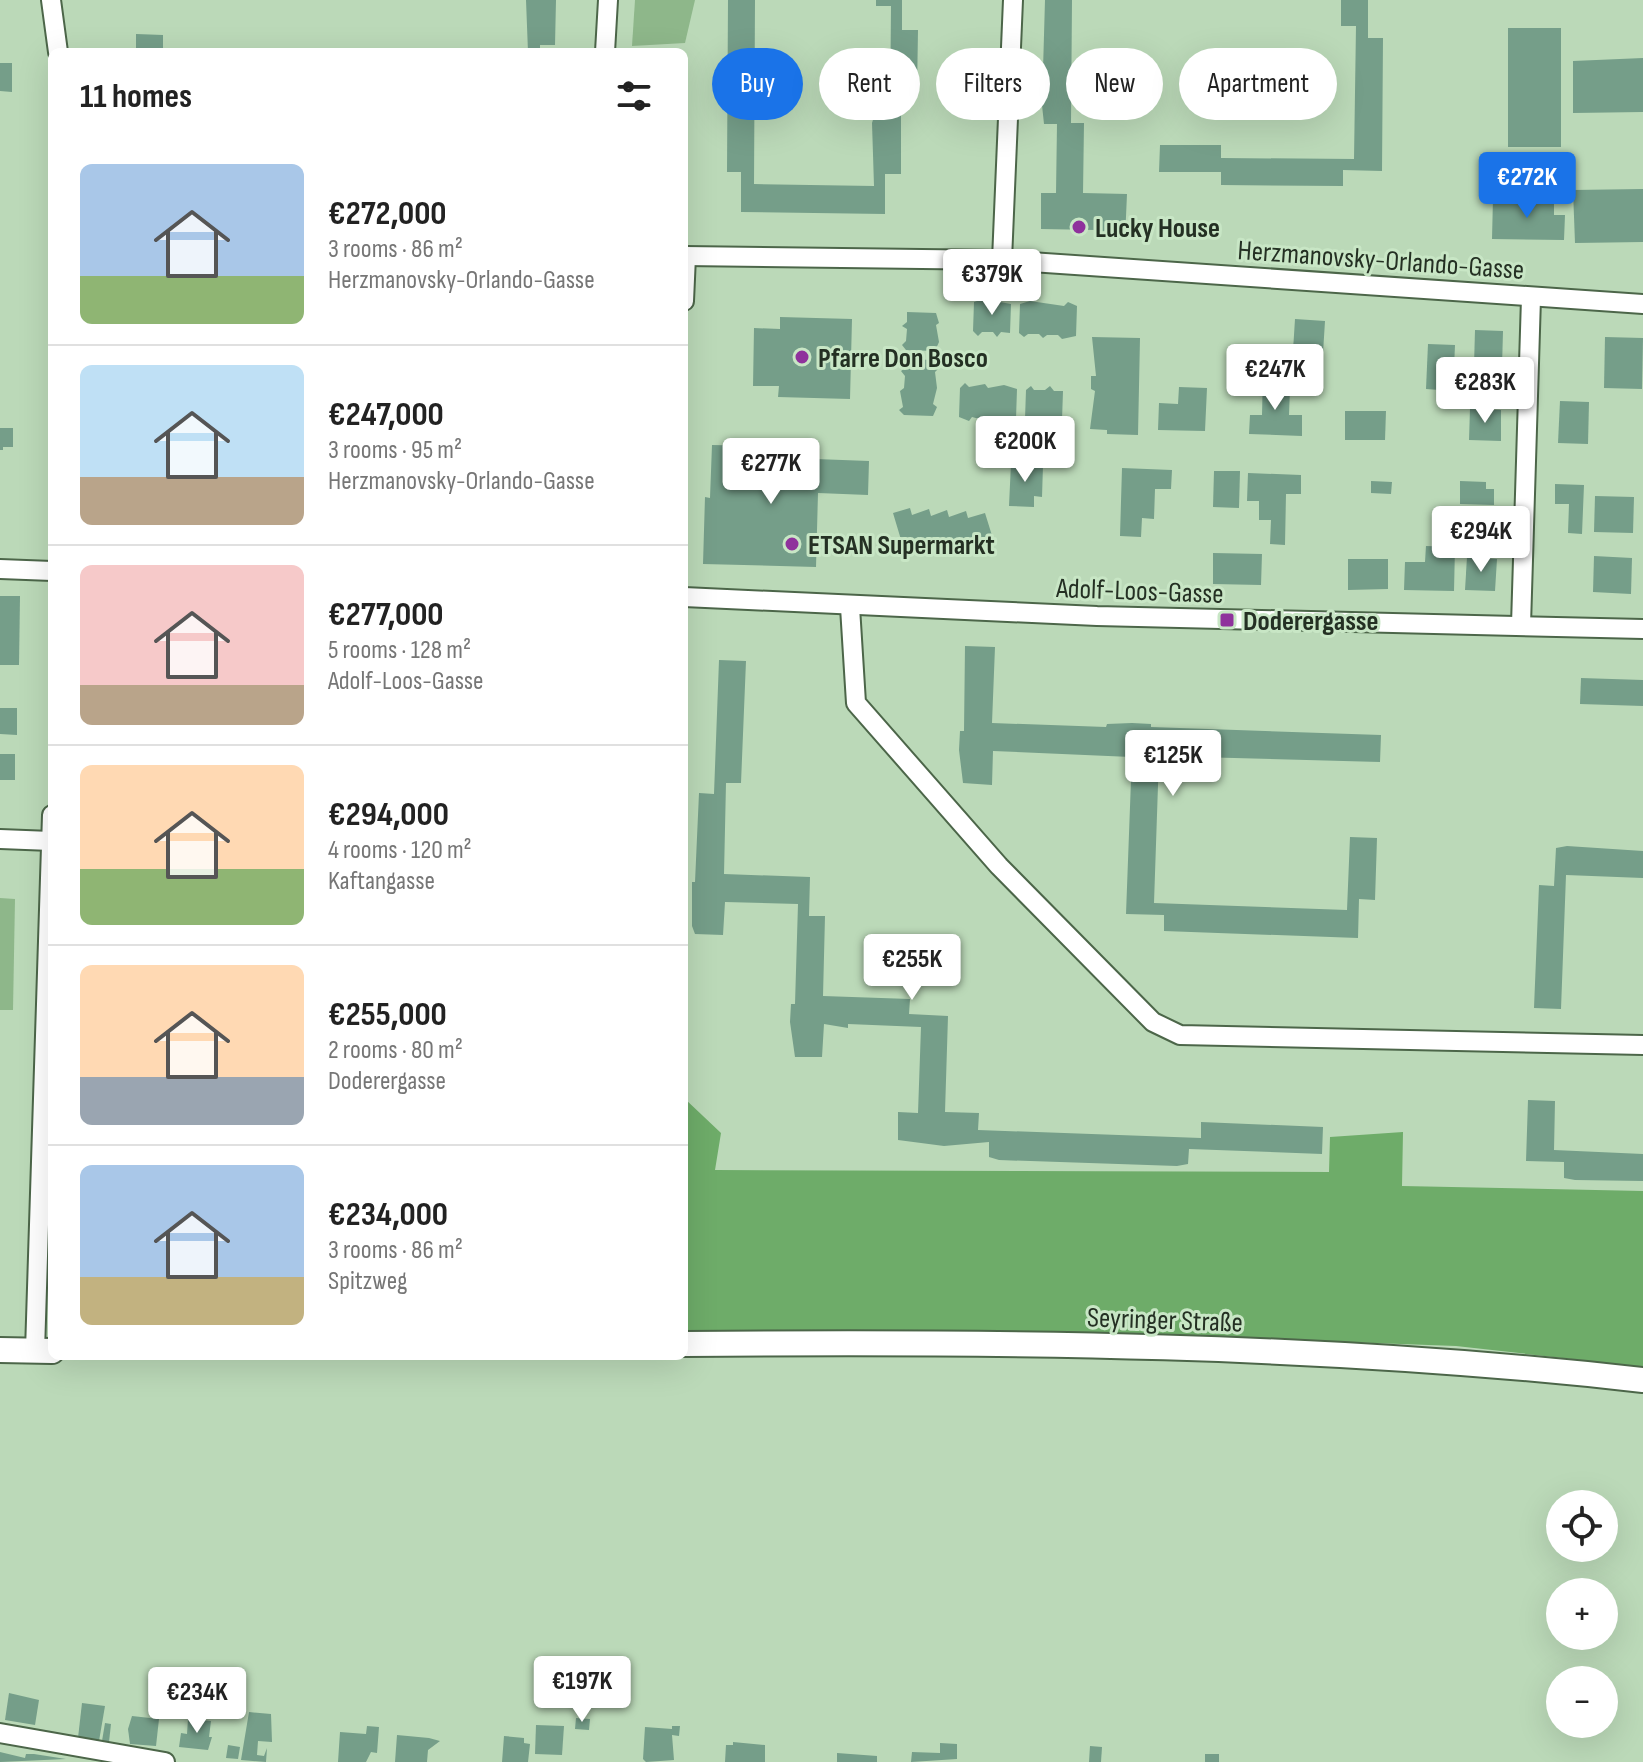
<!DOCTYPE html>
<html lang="en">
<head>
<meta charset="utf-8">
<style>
  :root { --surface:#fff; --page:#f2f2f2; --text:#222; --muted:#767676; --line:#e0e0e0; --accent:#1a73e8 }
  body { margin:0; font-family:"Sofia Sans Condensed",sans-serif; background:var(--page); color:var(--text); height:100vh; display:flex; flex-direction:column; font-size:30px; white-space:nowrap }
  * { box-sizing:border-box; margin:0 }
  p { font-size:26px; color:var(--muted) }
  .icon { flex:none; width:44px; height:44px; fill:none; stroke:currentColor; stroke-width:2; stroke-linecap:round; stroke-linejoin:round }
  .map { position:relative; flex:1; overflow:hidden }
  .sheet { position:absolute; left:48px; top:48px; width:640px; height:1312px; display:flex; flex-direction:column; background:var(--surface); border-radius:12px; box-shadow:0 8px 32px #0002 }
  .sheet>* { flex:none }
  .top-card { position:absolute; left:712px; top:48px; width:760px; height:72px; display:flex; gap:16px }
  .controls { position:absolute; left:1546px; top:1490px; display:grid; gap:16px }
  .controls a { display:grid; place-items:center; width:72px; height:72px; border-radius:50%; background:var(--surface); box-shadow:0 8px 32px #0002; font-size:40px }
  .price { position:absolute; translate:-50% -68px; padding:0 18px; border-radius:8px; background:#fff; color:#222; font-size:26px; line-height:52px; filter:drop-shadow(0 2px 4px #0008) }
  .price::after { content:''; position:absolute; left:50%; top:48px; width:24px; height:18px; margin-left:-12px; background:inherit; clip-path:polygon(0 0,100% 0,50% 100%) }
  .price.on { background:var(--accent); color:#fff }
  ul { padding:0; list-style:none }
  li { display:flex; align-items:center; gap:24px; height:200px; padding:0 32px }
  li+li { border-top:2px solid var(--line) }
  li span { display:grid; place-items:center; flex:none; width:224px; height:160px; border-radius:12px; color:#555 }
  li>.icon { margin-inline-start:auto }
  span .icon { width:96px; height:96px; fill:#fffc; stroke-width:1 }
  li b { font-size:34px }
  h2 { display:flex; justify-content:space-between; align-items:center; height:96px; padding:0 32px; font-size:34px }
  .chip { padding:0 28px; border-radius:36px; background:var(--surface); box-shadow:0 8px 32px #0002; font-size:28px; line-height:72px }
  .chip.on { background:var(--accent); color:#fff }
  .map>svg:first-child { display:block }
  .green { fill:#8eb78a }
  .forest { fill:#6eac69 }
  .building { fill:#759e89 }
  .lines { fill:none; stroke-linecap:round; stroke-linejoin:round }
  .minor-casing { stroke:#4c6649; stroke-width:22 }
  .major-casing { stroke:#4c6649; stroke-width:28 }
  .minor { stroke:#fff; stroke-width:18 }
  .major { stroke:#fff; stroke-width:24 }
  .poi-dot { fill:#8f329c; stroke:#c8e6c5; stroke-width:3 }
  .labels { text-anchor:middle; stroke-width:6; stroke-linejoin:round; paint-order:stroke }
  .poi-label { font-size:28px; font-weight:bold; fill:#243023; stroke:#c8e6c5; text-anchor:start }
  .street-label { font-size:28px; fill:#243023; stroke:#c8e6c5 }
</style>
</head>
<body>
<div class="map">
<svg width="1643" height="1762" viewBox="0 0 1643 1762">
  <rect width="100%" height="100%" fill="#bbd9b8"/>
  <g class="green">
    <polygon points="635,0 695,0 685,43 632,46"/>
    <polygon points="0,898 15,899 13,1010 0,1010"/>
  </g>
  <polygon class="forest" points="684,1098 721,1133 715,1170 1329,1172 1330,1137 1403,1132 1402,1186 1643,1191 1643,1367 1456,1346 1039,1331 684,1331"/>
  <g class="building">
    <polygon points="526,0 556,0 555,45 540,45 540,52 528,52"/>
    <polygon points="728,0 755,0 754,184 874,186 872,123 875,113 890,113 891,6 876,6 876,0 902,0 902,30 918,30 917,91 901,91 901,174 885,174 885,214 741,212 741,172 727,172"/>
    <polygon points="1045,0 1072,0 1071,123 1084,123 1083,193 1127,194 1125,239 1096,239 1096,230 1041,229 1041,193 1056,193 1057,124 1044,124 1042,105"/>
    <polygon points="1341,0 1368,0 1368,38 1383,38 1382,171 1343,170 1343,186 1221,185 1221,172 1159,172 1160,145 1221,145 1221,158 1354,159 1356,26 1341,26"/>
    <rect x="1508" y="28" width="53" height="119"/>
    <polygon points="136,34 163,35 163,52 136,52"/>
    <polygon points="1643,58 1643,112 1573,113 1573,61"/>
    <polygon points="0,63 12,63 12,92 0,91"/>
    <polygon points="1643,189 1643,242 1575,243 1573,190"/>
    <polygon points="1493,198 1554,199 1554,215 1565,215 1564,240 1492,239"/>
    <polygon points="983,299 1011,304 1010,333 1001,332 997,337 993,332 982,332 978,336 973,331 974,302"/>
    <polygon points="1030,301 1064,306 1068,302 1077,306 1076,336 1062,339 1058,335 1047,335 1043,338 1039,334 1028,334 1024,337 1019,333 1020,304"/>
    <polygon points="907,312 936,313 939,323 936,325 939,342 935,351 906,350 902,345 906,341 907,329 902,326 907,322"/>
    <polygon points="780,317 852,319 850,399 778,397 779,386 753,386 754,328 780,329"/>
    <polygon points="1295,319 1325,321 1322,369 1292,366"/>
    <polygon points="1475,330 1503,331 1502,367 1474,366"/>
    <polygon points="1092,337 1140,338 1138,435 1107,434 1107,430 1090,429 1095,391 1091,389 1091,376 1096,376"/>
    <polygon points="1605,337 1643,338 1642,389 1604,388"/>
    <polygon points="1428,344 1455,345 1453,391 1426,389"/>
    <polygon points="905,359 935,360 938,369 935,372 937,388 933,404 937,407 933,416 904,415 899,410 903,407 900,391 904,388 905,376 901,371 905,368"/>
    <polygon points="1263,372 1276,372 1275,388 1290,388 1289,415 1302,415 1302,436 1249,434 1250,415 1262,415"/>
    <polygon points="965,383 969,387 985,384 988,388 1004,385 1017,389 1016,419 1007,421 991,418 987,421 972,417 969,421 959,417 960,388"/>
    <polygon points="1031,386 1034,390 1045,390 1050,386 1054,391 1063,391 1062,420 1052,423 1025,419 1026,390"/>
    <polygon points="1179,387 1207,388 1205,431 1158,430 1159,403 1178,404"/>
    <polygon points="1560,401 1589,402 1588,444 1558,443"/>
    <polygon points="1470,409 1501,410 1501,441 1469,440"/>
    <polygon points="1345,411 1386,411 1385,440 1345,440"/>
    <polygon points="0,428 13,428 13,447 3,447 3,450 0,450"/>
    <polygon points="712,445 761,446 760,457 869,461 868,495 818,493 816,567 703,564 705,497 710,498"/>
    <polygon points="1011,463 1043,465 1042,497 1034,496 1034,507 1009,506"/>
    <polygon points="1122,468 1172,470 1171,489 1155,489 1154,519 1142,518 1141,537 1120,536"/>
    <polygon points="1214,471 1240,471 1239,508 1213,507"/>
    <polygon points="1248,473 1301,475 1301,494 1286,494 1285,545 1270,544 1271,520 1259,520 1259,501 1247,501"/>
    <polygon points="1371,481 1392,482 1391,494 1371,493"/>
    <polygon points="1460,481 1486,482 1486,489 1494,489 1494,505 1460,504"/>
    <polygon points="1555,484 1584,485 1582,534 1568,533 1569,504 1555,504"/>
    <polygon points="1595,496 1634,497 1633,533 1594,532"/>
    <polygon points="910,508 912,515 929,509 931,516 947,510 949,517 966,511 968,518 985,513 994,542 977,548 975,541 958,546 956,540 940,545 938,538 921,544 919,537 902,543 893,513"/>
    <polygon points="1426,546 1455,547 1454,591 1404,590 1405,562 1425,562"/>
    <polygon points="1213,553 1262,554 1261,585 1213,584"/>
    <polygon points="1594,556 1632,558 1631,594 1593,592"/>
    <polygon points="1467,557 1497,559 1495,591 1465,590"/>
    <polygon points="1348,559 1388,559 1388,589 1348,590"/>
    <polygon points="0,596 20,596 19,665 0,665"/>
    <polygon points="965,646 995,647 992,723 1106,727 1107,724 1132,723 1151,724 1151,727 1381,735 1380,762 1159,756 1154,903 1347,910 1350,837 1377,838 1375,900 1359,899 1358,938 1164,931 1164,915 1126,914 1131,780 1127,780 1127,764 1130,764 1131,757 993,751 992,785 963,783 959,750 960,731 964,731"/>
    <polygon points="719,660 746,661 741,783 726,783 724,874 810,877 809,916 825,916 823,996 910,999 909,1014 948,1016 945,1112 979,1113 978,1130 1201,1138 1201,1122 1323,1127 1322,1154 1189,1149 1188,1164 1177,1166 999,1160 989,1157 989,1142 944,1146 898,1140 898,1112 918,1113 921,1027 848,1024 848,1028 824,1024 822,1057 795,1057 790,1022 791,1004 795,1004 798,904 725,902 723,935 695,934 692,926 692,882 695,882 699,793 714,794"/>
    <polygon points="1581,678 1643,680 1643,706 1580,704"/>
    <polygon points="0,708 17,708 17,735 0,734"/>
    <rect x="0" y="754" width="15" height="26"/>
    <polygon points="1567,846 1643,851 1643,878 1566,875 1561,1009 1534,1008 1539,885 1554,886 1556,848"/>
    <polygon points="1528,1100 1555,1101 1554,1150 1643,1154 1643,1181 1575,1180 1564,1178 1564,1162 1526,1161"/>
    <polygon points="9,1693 39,1700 35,1725 5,1720"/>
    <polygon points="82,1703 105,1706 99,1741 78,1738"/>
    <polygon points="249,1712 271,1714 272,1742 258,1741 257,1755 264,1756 267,1748 266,1762 241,1760"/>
    <polygon points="132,1716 159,1719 156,1746 130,1744 128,1729"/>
    <polygon points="576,1718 590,1719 589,1730 575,1729"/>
    <polygon points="188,1719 211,1721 209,1737 212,1737 208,1750 179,1747 181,1733 187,1734"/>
    <polygon points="105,1723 111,1724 109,1742 102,1741"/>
    <polygon points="536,1725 564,1726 562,1755 535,1754"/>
    <polygon points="367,1726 379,1727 377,1753 371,1752 366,1762 338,1762 340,1732 366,1734"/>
    <polygon points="672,1726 680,1726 679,1736 672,1735 674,1760 646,1762 643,1759 645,1727 672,1729"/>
    <polygon points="397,1735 429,1738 440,1741 428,1750 427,1762 395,1762"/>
    <polygon points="504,1736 524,1738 524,1743 530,1744 528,1762 502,1762"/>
    <polygon points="733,1742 765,1745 765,1762 725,1762 726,1745 733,1745"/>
    <polygon points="940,1743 957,1744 957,1759 911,1762 912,1752 940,1753"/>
    <polygon points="228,1745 240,1747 238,1759 226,1758"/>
    <polygon points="1090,1746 1102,1747 1101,1762 1089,1762"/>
    <polygon points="0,1752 25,1758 26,1754 34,1754 66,1759 0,1762"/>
    <polygon points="837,1753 877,1756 877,1762 837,1762"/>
    <rect x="1205" y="1754" width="14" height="8"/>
  </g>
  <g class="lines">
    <g class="minor-casing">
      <g id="minor">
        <polyline points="51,0 58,52"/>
        <polyline points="605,52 608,0"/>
        <polyline points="684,256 1002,260 1643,304"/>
        <polyline points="1002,260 1013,0"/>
        <polyline points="684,301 686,256"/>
        <polyline points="0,569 52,571"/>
        <polyline points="684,597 1097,616 1643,629"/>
        <polyline points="850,607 856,703 999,866 1153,1022 1180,1035 1643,1045"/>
        <polyline points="1521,625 1531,298"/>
        <polyline points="0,839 51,841"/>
        <polyline points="35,1351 52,815"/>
        <polyline points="0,1733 165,1762"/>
      </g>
    </g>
    <g class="major-casing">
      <g id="major">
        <path d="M684,1344C1004,1341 1325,1344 1643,1380"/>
        <polyline points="0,1350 52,1351"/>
      </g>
    </g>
    <use href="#minor" class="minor"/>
    <use href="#major" class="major"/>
  </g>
  <g class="poi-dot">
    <circle cx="1079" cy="227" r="8"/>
    <circle cx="802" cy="357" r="8"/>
    <circle cx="792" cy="544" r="8"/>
    <rect x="1219" y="612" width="16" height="16" rx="4"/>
  </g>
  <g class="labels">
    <g class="poi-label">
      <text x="1095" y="237">Lucky House</text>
      <text x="818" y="367">Pfarre Don Bosco</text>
      <text x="808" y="554">ETSAN Supermarkt</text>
      <text x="1243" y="630">Doderergasse</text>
    </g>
    <g class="street-label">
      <text transform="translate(1381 259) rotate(4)" y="10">Herzmanovsky-Orlando-Gasse</text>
      <text transform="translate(1140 590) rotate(2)" y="10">Adolf-Loos-Gasse</text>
      <text transform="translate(1165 1319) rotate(2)" y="10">Seyringer Straße</text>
    </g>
  </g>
</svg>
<div class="controls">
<a><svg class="icon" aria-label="locate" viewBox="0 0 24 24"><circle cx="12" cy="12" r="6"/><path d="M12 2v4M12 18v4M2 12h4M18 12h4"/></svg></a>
<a>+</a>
<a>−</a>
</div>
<b class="price on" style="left:1527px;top:220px">€272K</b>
<b class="price" style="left:992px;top:317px">€379K</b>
<b class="price" style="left:1275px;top:412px">€247K</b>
<b class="price" style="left:1485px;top:425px">€283K</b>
<b class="price" style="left:1025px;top:484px">€200K</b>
<b class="price" style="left:771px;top:506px">€277K</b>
<b class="price" style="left:1481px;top:574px">€294K</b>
<b class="price" style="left:1173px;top:798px">€125K</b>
<b class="price" style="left:912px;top:1002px">€255K</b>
<b class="price" style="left:582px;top:1724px">€197K</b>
<b class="price" style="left:197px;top:1735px">€234K</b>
<div class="top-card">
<a class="chip on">Buy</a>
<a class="chip">Rent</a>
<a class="chip">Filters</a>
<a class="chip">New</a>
<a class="chip">Apartment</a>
</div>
<section class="sheet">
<h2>11 homes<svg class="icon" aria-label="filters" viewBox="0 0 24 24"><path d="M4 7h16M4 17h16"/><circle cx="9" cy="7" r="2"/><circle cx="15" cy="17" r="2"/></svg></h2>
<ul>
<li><span style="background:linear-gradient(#a9c7e8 70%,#8fb573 0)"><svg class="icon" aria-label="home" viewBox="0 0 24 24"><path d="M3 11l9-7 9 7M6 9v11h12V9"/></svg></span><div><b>€272,000</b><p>3 rooms · 86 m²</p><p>Herzmanovsky-Orlando-Gasse</p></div></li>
<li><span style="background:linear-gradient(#bfe0f5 70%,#b9a48a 0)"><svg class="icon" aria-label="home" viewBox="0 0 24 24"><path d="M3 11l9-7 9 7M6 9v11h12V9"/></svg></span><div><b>€247,000</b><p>3 rooms · 95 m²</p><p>Herzmanovsky-Orlando-Gasse</p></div></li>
<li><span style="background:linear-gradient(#f6c9c9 75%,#b9a48a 0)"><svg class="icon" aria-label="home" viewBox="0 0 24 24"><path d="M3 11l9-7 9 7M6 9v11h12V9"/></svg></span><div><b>€277,000</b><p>5 rooms · 128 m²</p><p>Adolf-Loos-Gasse</p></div></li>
<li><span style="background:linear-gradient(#ffd9b3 65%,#8fb573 0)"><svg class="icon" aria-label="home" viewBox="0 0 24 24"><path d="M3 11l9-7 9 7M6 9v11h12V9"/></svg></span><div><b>€294,000</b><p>4 rooms · 120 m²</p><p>Kaftangasse</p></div></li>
<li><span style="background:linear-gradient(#ffd9b3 70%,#9aa5b1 0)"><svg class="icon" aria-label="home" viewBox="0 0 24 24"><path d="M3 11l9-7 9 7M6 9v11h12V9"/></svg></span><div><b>€255,000</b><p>2 rooms · 80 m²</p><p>Doderergasse</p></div></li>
<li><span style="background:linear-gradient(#a9c7e8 70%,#c2b280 0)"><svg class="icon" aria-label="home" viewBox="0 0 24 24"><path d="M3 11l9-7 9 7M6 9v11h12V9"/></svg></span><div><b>€234,000</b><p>3 rooms · 86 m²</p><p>Spitzweg</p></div></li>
</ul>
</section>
</div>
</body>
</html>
